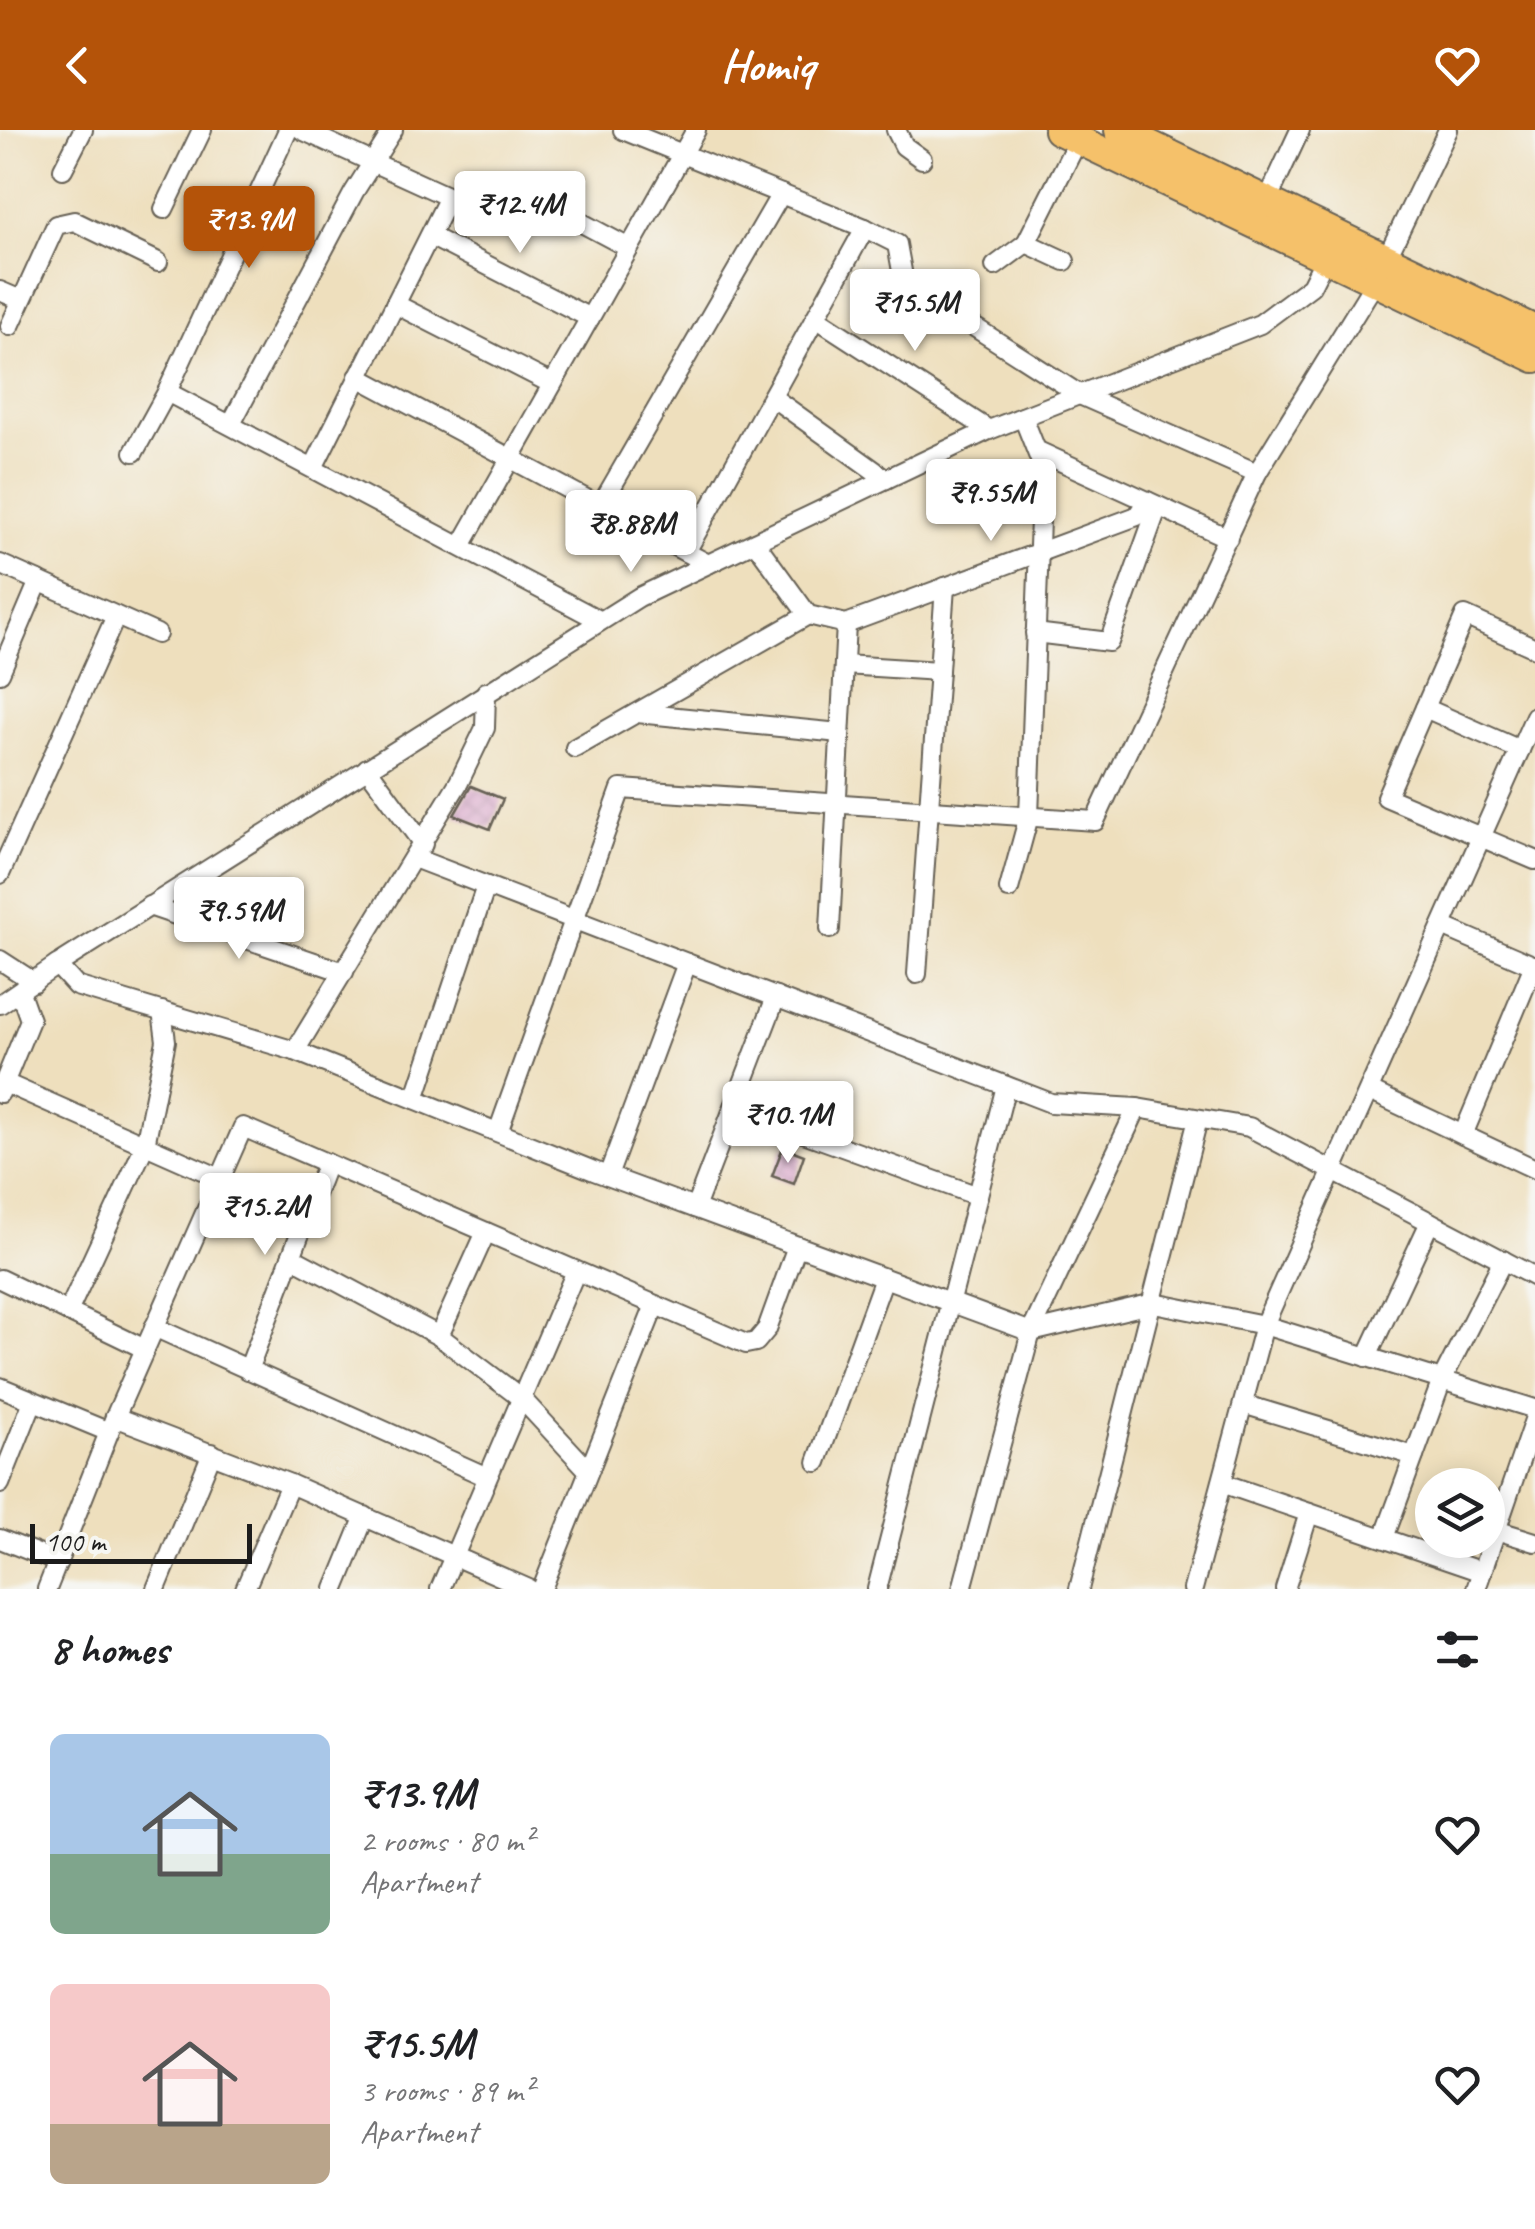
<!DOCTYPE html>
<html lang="en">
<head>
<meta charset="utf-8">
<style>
  :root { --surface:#fff; --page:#f2f2f2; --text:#202124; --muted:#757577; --accent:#b45309 }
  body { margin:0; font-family:Caveat,sans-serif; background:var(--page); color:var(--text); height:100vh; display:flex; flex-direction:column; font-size:38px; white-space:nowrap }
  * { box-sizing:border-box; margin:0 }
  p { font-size:32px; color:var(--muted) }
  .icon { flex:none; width:55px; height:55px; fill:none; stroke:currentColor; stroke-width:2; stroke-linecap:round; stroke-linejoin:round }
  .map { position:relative; height:1459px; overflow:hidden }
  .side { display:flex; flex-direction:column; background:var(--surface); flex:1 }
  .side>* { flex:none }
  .buttons { position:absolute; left:1415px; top:1338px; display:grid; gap:20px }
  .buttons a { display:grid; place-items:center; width:90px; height:90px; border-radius:50%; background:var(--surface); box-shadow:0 5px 25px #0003; font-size:50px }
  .scale { position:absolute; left:30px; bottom:25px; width:222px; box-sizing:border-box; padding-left:10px; border:5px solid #1c1c1c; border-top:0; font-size:28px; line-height:35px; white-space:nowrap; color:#1c1c1c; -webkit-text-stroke:8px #f6f6f2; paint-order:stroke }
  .price { position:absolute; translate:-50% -85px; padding:0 22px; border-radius:10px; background:#fff; color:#222; font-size:32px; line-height:65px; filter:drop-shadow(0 2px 5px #0008) }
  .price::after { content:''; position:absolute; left:50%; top:60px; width:30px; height:22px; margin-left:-15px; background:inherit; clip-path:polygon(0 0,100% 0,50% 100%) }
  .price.active { background:var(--accent); color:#fff }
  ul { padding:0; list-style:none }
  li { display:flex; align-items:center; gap:30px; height:250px; padding:0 50px }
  li span { display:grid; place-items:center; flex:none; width:280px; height:200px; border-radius:15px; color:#555 }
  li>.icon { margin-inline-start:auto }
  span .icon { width:120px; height:120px; fill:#fffc; stroke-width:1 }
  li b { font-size:42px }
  h2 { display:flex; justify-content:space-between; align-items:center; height:120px; padding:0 50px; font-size:42px }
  header { display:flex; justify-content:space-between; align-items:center; height:130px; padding:0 50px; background:var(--accent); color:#fff; font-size:45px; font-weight:700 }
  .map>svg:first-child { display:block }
  .building { fill:url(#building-cross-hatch) }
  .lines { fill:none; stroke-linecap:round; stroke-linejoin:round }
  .minor-casing { stroke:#666054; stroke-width:22 }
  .highway-casing { stroke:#666054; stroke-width:32 }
  .minor { stroke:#fff; stroke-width:18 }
  .highway { stroke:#f5c16b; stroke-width:28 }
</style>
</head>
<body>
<header><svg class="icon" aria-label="back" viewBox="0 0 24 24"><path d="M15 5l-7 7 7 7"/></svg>Homiq<svg class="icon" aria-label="heart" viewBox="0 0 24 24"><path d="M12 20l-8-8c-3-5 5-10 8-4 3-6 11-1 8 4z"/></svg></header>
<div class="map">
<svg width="1535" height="1459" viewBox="0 0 1535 1459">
  <defs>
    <pattern id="building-cross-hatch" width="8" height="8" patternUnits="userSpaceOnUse" patternTransform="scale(2.5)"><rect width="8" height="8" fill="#dba9cc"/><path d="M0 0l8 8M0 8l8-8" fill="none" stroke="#bb91af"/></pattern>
  </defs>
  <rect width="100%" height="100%" fill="#f6f6f2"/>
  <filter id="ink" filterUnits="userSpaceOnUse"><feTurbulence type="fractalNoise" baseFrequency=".01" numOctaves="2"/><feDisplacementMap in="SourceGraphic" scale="20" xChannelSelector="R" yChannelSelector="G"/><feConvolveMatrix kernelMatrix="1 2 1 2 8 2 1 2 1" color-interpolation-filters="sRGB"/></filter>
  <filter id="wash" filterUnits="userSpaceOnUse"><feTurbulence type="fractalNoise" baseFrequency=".0048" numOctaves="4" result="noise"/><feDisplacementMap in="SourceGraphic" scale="40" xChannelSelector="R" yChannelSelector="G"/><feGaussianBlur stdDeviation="2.25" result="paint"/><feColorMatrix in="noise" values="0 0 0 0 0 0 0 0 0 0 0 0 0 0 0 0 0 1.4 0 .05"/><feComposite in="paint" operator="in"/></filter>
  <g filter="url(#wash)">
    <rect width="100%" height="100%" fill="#eedfbd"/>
    <g id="blocks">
      <g class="building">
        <polygon points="471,656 503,669 490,699 454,685"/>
        <polygon points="783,1017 804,1025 794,1054 772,1046"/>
      </g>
    </g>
  </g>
  <g filter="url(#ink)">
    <use href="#blocks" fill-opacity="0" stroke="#666054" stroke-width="2.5"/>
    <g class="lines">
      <g class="minor-casing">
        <g id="minor">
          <polyline points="302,0 449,67 313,338"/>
          <polyline points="623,0 865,98 897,114 904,152 1082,266 1257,343"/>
          <polyline points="896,0 904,16 922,29"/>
          <polyline points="63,39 83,0"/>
          <polyline points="1267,71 1300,0"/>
          <polyline points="164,79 202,0"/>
          <polyline points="565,84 629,118"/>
          <polyline points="430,106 590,188"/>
          <polyline points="1065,131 1026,113 1081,4"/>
          <polyline points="995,136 1026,113"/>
          <polyline points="0,161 21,170"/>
          <polyline points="395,174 552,254"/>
          <polyline points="816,188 989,300"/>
          <polyline points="10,196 56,95 74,91 158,132"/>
          <polyline points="358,247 708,434"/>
          <polyline points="167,262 288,0"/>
          <polyline points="772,267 886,349"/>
          <polyline points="231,294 354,62 393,0"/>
          <polyline points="1038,321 1228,408"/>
          <polyline points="134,322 167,262 599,490"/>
          <polyline points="609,363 678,394"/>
          <polyline points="600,377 781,64"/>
          <polyline points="755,412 808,485 846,494 1137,386 1147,371"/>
          <polyline points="461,416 696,0"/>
          <polyline points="686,422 865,98"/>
          <polyline points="0,434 157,504"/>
          <polyline points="1035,503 1109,512 1158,376"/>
          <polyline points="1535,518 1465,486 1386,667 1535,730"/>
          <polyline points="844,535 939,541"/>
          <polyline points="0,543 39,451"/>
          <polyline points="1425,578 1520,620"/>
          <polyline points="637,583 840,603"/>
          <polyline points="575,618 808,485"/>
          <polyline points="367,638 423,714"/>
          <polyline points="414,728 1051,973 1137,978 1249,997 1535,1147"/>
          <polyline points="0,744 116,486"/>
          <polyline points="1009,759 1029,686 1042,335 1023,287"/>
          <polyline points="149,776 344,842"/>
          <polyline points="1442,796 1535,836"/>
          <polyline points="830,799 846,494"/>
          <polyline points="0,830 34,852"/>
          <polyline points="57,835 76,856 295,921 594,1041 1031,1202 1154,1173 1264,1195 1535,1279"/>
          <polyline points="917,844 945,457"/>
          <polyline points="0,874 57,835 639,467 989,300 1260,194 1311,156 1326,126"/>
          <polyline points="295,921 459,652 485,598 486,562"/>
          <polyline points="5,953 220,1048"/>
          <polyline points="1370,961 1535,1039"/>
          <polyline points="0,963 30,890 20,862"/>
          <polyline points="415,969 486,756"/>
          <polyline points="734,978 978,1066"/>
          <polyline points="498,1002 621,659 1095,691 1257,343 1375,152 1448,0"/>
          <polyline points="1463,1005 1534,835"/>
          <polyline points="608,1046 687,833"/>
          <polyline points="695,1078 776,867"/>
          <polyline points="291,1127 439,1206 521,1268 588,1340"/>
          <polyline points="0,1149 145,1219"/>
          <polyline points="68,1182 145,1015 166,911 162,881"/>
          <polyline points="154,1197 487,1347"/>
          <polyline points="439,1206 486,1102"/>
          <polyline points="1367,1227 1430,1092"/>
          <polyline points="248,1240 327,1033"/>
          <polyline points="0,1257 109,1302"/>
          <polyline points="1243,1274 1414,1326"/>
          <polyline points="115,1287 290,1354 529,1459"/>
          <polyline points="817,1332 884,1148"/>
          <polyline points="1222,1353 1482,1442"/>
          <polyline points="0,1354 33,1271"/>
          <polyline points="1496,1400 1535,1412"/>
          <polyline points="1384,1408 1442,1250 1503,1130"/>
          <polyline points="0,1409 58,1432"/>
          <polyline points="47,1459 115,1287 243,997 746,1214 756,1212 767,1199 797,1116"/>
          <polyline points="156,1459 212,1323"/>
          <polyline points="245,1459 290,1354"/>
          <polyline points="335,1459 365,1386"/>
          <polyline points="440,1459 576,1141"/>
          <polyline points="542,1459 655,1175"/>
          <polyline points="877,1459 1006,956"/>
          <polyline points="962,1459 1031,1202 1137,978"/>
          <polyline points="1079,1459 1198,989"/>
          <polyline points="1193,1459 1264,1195 1535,586"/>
          <polyline points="1285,1459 1309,1383"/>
          <polyline points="1476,1459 1535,1287"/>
        </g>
      </g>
      <g class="highway-casing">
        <g id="highway">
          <polyline points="1058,0 1535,228"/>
          <polyline points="1119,0 1535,200"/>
        </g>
      </g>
      <use href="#minor" class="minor"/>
      <use href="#highway" class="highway"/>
    </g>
  </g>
</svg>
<div class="buttons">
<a><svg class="icon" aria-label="layers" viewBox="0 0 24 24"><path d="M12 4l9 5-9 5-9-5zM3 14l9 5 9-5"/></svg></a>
</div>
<div class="scale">100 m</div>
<b class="price" style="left:520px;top:126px">₹12.4M</b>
<b class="price active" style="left:249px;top:141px">₹13.9M</b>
<b class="price" style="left:915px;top:224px">₹15.5M</b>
<b class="price" style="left:991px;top:414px">₹9.55M</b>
<b class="price" style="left:631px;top:445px">₹8.88M</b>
<b class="price" style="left:239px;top:832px">₹9.59M</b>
<b class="price" style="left:788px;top:1036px">₹10.1M</b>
<b class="price" style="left:265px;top:1128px">₹15.2M</b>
</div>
<section class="side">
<h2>8 homes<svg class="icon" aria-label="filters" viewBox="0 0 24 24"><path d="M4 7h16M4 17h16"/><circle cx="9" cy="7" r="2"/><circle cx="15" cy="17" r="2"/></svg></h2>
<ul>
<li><span style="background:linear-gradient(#a9c7e8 60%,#7fa58c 0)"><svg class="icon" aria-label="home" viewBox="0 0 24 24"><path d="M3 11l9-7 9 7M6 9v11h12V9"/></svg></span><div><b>₹13.9M</b><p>2 rooms · 80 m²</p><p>Apartment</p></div><svg class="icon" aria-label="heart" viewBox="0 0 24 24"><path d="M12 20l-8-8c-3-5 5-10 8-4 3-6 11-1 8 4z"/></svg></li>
<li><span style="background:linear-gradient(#f6c9c9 70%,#b9a48a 0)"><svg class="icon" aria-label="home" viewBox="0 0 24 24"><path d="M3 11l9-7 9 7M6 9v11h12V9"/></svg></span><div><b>₹15.5M</b><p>3 rooms · 89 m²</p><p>Apartment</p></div><svg class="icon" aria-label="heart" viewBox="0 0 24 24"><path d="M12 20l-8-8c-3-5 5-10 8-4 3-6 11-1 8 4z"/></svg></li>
</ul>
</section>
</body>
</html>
